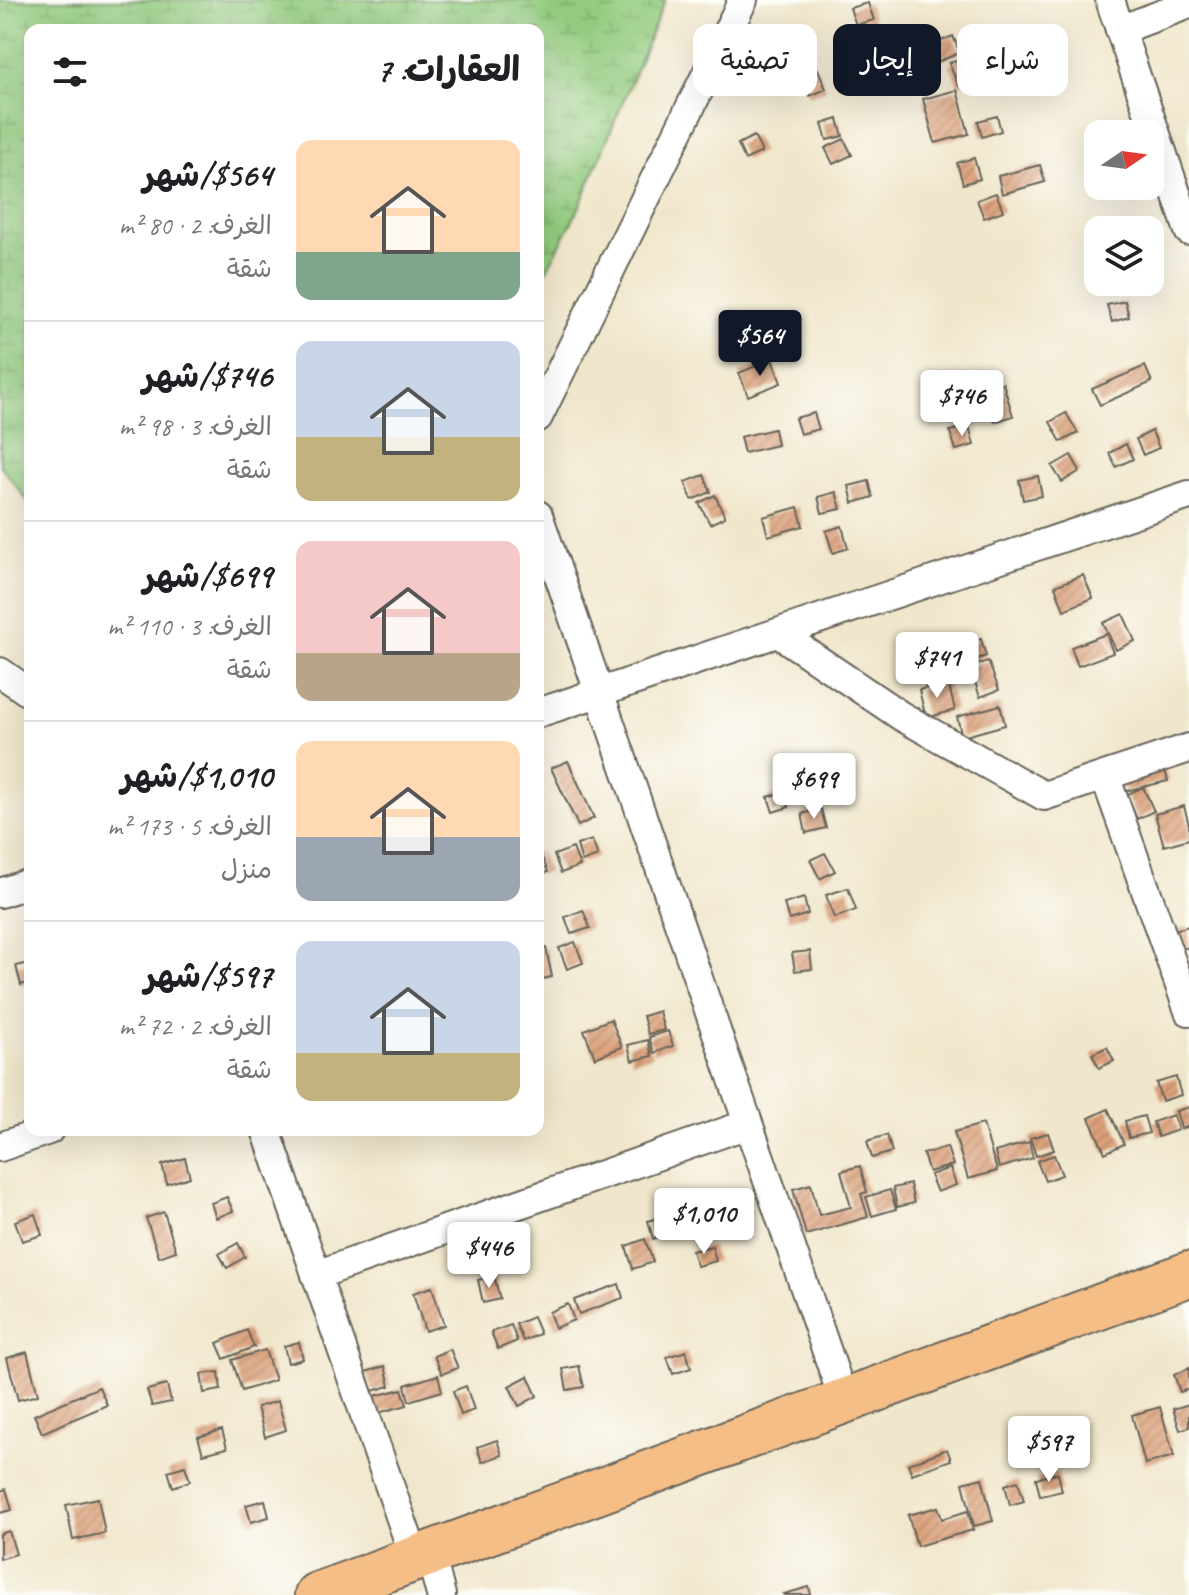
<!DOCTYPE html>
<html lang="ar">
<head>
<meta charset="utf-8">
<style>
  :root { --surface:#fff; --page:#f2f2f2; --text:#202124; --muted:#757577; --line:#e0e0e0; --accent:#111827 }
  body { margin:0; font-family:Caveat,"Playpen Sans Arabic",sans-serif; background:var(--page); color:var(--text); direction:rtl; height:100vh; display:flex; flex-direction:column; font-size:30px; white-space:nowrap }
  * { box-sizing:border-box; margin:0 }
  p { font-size:26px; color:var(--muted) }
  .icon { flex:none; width:44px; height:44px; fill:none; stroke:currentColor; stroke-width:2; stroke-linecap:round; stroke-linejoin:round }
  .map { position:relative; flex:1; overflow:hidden; direction:ltr }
  .sheet { position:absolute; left:24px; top:24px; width:520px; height:1112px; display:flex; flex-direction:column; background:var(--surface); border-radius:16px; box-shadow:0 8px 32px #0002; direction:rtl }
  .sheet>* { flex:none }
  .top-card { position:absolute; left:568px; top:24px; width:500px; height:72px; direction:rtl; display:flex; gap:16px }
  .needle { width:52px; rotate:77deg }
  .buttons { position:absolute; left:1084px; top:120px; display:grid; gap:16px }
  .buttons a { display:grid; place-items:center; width:80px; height:80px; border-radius:16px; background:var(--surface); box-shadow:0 8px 32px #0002; font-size:40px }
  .price { position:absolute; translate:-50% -68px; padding:0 18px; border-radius:8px; background:#fff; color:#222; font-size:26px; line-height:52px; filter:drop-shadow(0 2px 4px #0008) }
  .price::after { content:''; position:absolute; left:50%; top:48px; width:24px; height:18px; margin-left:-12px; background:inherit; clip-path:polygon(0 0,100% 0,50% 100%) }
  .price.on { background:var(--accent); color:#fff }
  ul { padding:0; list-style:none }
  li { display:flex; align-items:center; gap:24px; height:200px; padding:0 24px }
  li+li { border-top:2px solid var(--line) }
  li span { display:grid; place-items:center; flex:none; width:224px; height:160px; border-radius:16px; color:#555 }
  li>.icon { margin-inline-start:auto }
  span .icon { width:96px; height:96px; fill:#fffc; stroke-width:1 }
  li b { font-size:34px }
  h2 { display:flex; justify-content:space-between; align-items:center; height:96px; padding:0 24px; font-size:34px }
  .tag { padding:0 28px; border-radius:16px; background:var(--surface); box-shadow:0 8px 32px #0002; font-size:28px; line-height:72px }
  .tag.on { background:var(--accent); color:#fff }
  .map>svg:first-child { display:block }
  .wetland { fill:url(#wetland-marsh); stroke:#57744d; stroke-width:2 }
  .building { fill:url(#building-hatch) }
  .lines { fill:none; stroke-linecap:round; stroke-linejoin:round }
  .street-casing { stroke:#666359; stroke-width:32 }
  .primary-casing { stroke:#666359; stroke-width:48 }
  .street { stroke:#fff; stroke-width:28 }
  .primary { stroke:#f6be87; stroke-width:44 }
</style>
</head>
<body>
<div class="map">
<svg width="1189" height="1595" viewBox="0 0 1189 1595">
  <defs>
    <pattern id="wetland-marsh" width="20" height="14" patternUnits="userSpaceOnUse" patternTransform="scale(2)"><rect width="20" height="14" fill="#92cb7e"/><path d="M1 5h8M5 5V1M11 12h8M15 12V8" fill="none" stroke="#7dae6c"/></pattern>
    <pattern id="building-hatch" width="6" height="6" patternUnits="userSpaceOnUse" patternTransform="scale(2)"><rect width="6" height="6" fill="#dba07a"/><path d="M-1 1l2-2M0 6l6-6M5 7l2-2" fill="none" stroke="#bb8969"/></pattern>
  </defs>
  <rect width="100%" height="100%" fill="#fdfcf7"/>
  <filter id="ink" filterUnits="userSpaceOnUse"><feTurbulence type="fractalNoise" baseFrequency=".0125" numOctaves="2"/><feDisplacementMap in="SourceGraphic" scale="16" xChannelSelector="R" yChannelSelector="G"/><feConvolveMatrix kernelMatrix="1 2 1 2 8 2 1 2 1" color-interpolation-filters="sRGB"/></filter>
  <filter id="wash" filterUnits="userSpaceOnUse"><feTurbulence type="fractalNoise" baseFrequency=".006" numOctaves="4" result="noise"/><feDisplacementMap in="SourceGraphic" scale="32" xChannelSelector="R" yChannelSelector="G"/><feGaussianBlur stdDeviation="1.8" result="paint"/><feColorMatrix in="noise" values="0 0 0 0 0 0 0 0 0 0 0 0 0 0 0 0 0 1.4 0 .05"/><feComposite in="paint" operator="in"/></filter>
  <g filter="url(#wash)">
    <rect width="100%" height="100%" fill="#f0e6cb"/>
    <polygon class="wetland" points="0,0 665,0 579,208 538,287 538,30 30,30 30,504 0,465"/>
    <g id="blocks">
      <g class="building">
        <polygon points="868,3 874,20 856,25 850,8"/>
        <polygon points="953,36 960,53 919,69 913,52"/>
        <polygon points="964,57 974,79 958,85 949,63"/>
        <polygon points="818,69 826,89 810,96 802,77"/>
        <polygon points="957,90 969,134 935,143 923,99"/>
        <polygon points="997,116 1001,131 982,137 978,121"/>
        <polygon points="838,119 843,136 827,140 822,124"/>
        <polygon points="754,136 762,152 745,160 738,144"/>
        <polygon points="844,139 852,155 833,164 825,148"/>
        <polygon points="974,158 980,179 963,184 957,163"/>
        <polygon points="1040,165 1045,182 1002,194 998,176"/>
        <polygon points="996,193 1003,211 984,218 977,200"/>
        <polygon points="1125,301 1129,317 1112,322 1107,305"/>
        <polygon points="772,359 781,383 748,396 739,373"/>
        <polygon points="1145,366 1152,382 1100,405 1092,389"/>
        <polygon points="1003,383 1013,416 995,422 984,390"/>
        <polygon points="814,413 819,429 800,434 795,418"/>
        <polygon points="1066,413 1078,433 1061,442 1050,422"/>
        <polygon points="969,426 974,445 956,450 950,431"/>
        <polygon points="774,429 777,445 744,453 740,437"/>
        <polygon points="1152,431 1159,448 1143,455 1136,439"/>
        <polygon points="1126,444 1133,459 1116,467 1109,453"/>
        <polygon points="1071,455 1080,471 1062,482 1052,466"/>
        <polygon points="704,475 711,492 692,500 685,482"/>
        <polygon points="1038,476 1042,496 1023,500 1019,480"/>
        <polygon points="869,481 873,497 853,503 849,486"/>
        <polygon points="836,492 841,509 822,513 818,497"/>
        <polygon points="715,495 725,517 710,524 699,503"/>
        <polygon points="798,507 803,526 768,536 763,517"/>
        <polygon points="842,526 848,548 833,553 826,531"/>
        <polygon points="1083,575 1093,598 1064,610 1055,586"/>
        <polygon points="1123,614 1135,641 1116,650 1103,623"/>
        <polygon points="1106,634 1113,653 1078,666 1071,647"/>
        <polygon points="981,639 986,656 969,662 963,644"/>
        <polygon points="988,661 999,690 980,697 970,667"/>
        <polygon points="948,682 955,710 926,718 919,690"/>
        <polygon points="1000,705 1005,725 962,737 957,717"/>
        <polygon points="568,761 594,818 578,826 551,768"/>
        <polygon points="1163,762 1168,781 1125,791 1120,773"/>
        <polygon points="805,766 808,783 789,786 786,769"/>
        <polygon points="791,787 808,788 807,803 789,801"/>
        <polygon points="1143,787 1154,811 1137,819 1126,795"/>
        <polygon points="784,792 789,807 773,812 768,797"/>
        <polygon points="1184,806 1189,825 1189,839 1164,846 1155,814"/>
        <polygon points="821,809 826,828 806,833 802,814"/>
        <polygon points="592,840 598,856 582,862 577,845"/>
        <polygon points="573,848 580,866 561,873 554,855"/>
        <polygon points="538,852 540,852 548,872 538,875"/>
        <polygon points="825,853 835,871 820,879 810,860"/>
        <polygon points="848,888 856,910 834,918 826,895"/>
        <polygon points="804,898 808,914 789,920 784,904"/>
        <polygon points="583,910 590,928 571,934 565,917"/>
        <polygon points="1189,926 1189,947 1179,950 1174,930"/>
        <polygon points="575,942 583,963 567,969 559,948"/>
        <polygon points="546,948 552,977 538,980 538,949"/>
        <polygon points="810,951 812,969 795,971 792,953"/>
        <polygon points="30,963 30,982 21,985 16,966"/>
        <polygon points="659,1011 664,1030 648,1034 643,1016"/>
        <polygon points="611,1019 622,1047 595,1058 584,1030"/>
        <polygon points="668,1031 673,1046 654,1053 649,1037"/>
        <polygon points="648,1040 652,1056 632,1061 628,1045"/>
        <polygon points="1107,1047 1114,1061 1099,1068 1092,1054"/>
        <polygon points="1176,1077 1181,1095 1162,1101 1156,1083"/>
        <polygon points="1189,1107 1189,1126 1181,1129 1176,1111"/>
        <polygon points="1108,1109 1124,1144 1105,1153 1089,1118"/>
        <polygon points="1173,1115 1178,1130 1158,1137 1153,1122"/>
        <polygon points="1144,1116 1149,1133 1129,1138 1125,1121"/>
        <polygon points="983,1124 997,1171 968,1179 954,1132"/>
        <polygon points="1048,1133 1054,1150 1036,1156 1030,1138"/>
        <polygon points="887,1135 892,1152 872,1158 867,1141"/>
        <polygon points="1029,1142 1033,1158 999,1168 995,1152"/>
        <polygon points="947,1147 953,1165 929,1172 923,1154"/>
        <polygon points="1054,1155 1062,1175 1045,1181 1037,1161"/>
        <polygon points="185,1158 190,1177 167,1184 162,1165"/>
        <polygon points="860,1166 867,1192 861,1194 868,1217 806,1235 793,1189 811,1184 819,1215 851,1207 841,1171"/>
        <polygon points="950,1168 956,1185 937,1192 930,1175"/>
        <polygon points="910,1184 914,1203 897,1207 893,1188"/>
        <polygon points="890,1190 896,1209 872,1216 866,1197"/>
        <polygon points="227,1197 233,1211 216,1218 211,1203"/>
        <polygon points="738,1208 741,1227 725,1230 722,1211"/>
        <polygon points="164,1212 176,1251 159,1257 146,1218"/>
        <polygon points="35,1214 42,1235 22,1241 15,1221"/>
        <polygon points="663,1216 668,1234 653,1239 648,1221"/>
        <polygon points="645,1239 653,1262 633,1269 626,1246"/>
        <polygon points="238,1243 245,1257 227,1268 219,1254"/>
        <polygon points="712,1246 716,1261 697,1266 692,1251"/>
        <polygon points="494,1276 500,1299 483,1303 478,1280"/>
        <polygon points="619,1284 623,1298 579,1314 574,1300"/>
        <polygon points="432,1287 444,1325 425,1331 413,1293"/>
        <polygon points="568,1304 574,1320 555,1328 549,1312"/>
        <polygon points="533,1317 540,1334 523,1341 516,1324"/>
        <polygon points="511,1325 517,1341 498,1349 491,1332"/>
        <polygon points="247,1330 254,1347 224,1359 217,1343"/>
        <polygon points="299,1342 303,1359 288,1363 284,1346"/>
        <polygon points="450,1349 458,1368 442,1374 434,1356"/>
        <polygon points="265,1350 275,1380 242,1391 232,1360"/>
        <polygon points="686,1351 691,1368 673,1374 667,1357"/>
        <polygon points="27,1352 38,1395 18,1400 7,1358"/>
        <polygon points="385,1366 390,1386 372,1391 366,1372"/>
        <polygon points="579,1366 584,1387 567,1390 563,1369"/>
        <polygon points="1189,1368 1189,1389 1180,1392 1174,1375"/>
        <polygon points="219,1372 221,1390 204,1393 201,1374"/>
        <polygon points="438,1375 442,1391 409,1401 405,1385"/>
        <polygon points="528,1376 537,1396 519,1406 509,1386"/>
        <polygon points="167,1385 171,1402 152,1406 147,1390"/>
        <polygon points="466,1386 474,1410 461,1415 453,1391"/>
        <polygon points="99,1387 107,1405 42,1433 34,1415"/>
        <polygon points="402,1389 407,1405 371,1415 367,1398"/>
        <polygon points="278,1401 286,1430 265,1437 257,1407"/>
        <polygon points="1189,1404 1189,1427 1180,1430 1173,1409"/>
        <polygon points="1160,1407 1174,1456 1145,1464 1132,1415"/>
        <polygon points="222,1430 227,1448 203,1454 198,1437"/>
        <polygon points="497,1440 502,1455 482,1462 477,1447"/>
        <polygon points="947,1449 951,1460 912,1474 908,1464"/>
        <polygon points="185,1466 190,1481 173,1487 168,1471"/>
        <polygon points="1058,1473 1062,1491 1040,1496 1036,1478"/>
        <polygon points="982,1478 993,1521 974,1526 963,1483"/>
        <polygon points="1018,1481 1024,1501 1010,1505 1005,1485"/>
        <polygon points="6,1489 12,1510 0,1513 0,1491"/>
        <polygon points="98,1498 105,1533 73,1540 66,1505"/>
        <polygon points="265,1500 269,1517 251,1522 246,1505"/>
        <polygon points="938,1507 942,1519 968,1511 973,1530 917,1546 908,1515"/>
        <polygon points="9,1531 16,1554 0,1559 0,1534"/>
        <polygon points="809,1587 811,1595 785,1595 784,1594"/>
      </g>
    </g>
  </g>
  <g filter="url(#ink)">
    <use href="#blocks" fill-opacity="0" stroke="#666359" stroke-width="2"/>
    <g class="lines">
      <g class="street-casing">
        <g id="street">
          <polyline points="1110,0 1189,231"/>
          <polyline points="1120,30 1189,4"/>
          <polyline points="538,417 743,0"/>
          <polyline points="538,515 844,1401"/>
          <polyline points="778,633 901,716 1044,796 1189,748"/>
          <polyline points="0,672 30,693"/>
          <polyline points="538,713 1189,495"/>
          <polyline points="1105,776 1189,1011"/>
          <polyline points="0,893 30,883"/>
          <polyline points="266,1130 415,1559"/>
          <polyline points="0,1147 49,1130"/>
          <polyline points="316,1275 748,1124"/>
          <polyline points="430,1553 441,1595"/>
        </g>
      </g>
      <g class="primary-casing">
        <polyline id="primary" points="317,1595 1189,1274"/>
      </g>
      <use href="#street" class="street"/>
      <use href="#primary" class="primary"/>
    </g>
  </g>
</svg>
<div class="buttons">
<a><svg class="needle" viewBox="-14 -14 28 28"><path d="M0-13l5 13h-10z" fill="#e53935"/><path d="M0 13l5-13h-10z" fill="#757577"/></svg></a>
<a><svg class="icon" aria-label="layers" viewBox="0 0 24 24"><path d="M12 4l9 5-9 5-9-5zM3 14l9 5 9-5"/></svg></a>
</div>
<b class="price on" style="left:760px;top:378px">$564</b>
<b class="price" style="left:962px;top:438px">$746</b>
<b class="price" style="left:937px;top:700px">$741</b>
<b class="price" style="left:814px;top:821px">$699</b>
<b class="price" style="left:704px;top:1256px">$1,010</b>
<b class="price" style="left:489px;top:1290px">$446</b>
<b class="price" style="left:1049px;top:1484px">$597</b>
<div class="top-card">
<a class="tag">شراء</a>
<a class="tag on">إيجار</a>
<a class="tag">تصفية</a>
</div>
<section class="sheet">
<h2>العقارات: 7<svg class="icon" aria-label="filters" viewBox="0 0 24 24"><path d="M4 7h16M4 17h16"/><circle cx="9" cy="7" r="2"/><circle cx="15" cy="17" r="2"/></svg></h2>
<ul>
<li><span style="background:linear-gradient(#ffd9b3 70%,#7fa58c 0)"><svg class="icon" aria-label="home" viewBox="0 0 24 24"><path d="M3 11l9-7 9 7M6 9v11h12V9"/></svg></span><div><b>$564/شهر</b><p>الغرف: 2 · 80 m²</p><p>شقة</p></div></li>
<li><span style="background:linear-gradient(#c9d6e8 60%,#c2b280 0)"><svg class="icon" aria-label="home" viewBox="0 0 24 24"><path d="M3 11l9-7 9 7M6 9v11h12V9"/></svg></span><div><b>$746/شهر</b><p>الغرف: 3 · 98 m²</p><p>شقة</p></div></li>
<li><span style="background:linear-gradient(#f6c9c9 70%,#b9a48a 0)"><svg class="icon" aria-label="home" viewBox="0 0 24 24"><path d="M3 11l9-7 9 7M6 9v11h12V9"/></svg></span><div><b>$699/شهر</b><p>الغرف: 3 · 110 m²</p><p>شقة</p></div></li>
<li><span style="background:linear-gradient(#ffd9b3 60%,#9aa5b1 0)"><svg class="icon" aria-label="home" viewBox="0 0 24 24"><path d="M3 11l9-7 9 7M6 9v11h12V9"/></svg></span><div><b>$1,010/شهر</b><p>الغرف: 5 · 173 m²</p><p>منزل</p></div></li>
<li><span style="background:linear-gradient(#c9d6e8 70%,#c2b280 0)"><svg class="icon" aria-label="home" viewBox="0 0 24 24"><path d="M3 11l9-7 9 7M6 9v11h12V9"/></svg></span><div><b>$597/شهر</b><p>الغرف: 2 · 72 m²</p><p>شقة</p></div></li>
</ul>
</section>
</div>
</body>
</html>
